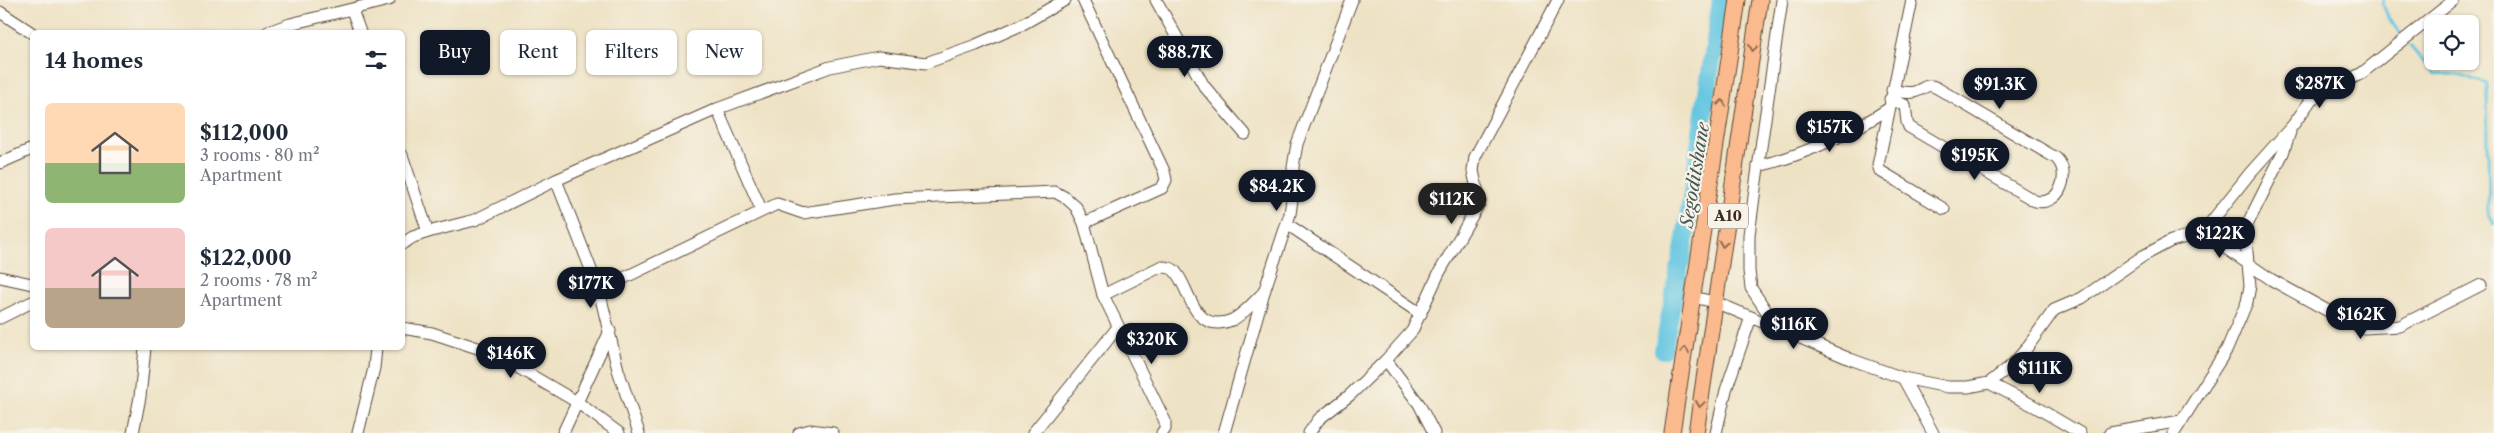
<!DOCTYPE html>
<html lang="en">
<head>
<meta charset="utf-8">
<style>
  :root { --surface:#fff; --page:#f6f6f7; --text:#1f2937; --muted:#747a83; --accent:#111827 }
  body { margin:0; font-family:"Libre Caslon Text",serif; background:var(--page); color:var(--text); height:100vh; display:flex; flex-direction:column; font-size:19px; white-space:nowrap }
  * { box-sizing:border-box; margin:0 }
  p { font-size:16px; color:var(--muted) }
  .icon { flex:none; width:28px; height:28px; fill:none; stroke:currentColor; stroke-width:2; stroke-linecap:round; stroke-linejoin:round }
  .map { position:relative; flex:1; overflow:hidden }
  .panel { position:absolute; left:30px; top:30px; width:375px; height:320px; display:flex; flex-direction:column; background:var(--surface); border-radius:8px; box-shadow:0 1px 4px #0004 }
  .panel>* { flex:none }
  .hud { position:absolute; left:420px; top:30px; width:475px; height:45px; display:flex; gap:10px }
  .tools { position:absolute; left:2424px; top:15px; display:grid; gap:10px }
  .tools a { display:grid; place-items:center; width:55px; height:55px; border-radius:8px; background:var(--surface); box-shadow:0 1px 4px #0004; font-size:25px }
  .price { position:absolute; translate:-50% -42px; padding:0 11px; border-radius:18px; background:var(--accent); color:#fff; font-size:16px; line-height:32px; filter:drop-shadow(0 1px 2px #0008) }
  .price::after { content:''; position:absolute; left:50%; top:30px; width:15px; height:11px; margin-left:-8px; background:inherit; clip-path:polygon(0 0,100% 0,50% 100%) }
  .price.active { background:#222; color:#fff }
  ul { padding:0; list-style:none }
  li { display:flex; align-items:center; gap:15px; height:125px; padding:0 15px }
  li span { display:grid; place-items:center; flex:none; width:140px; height:100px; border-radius:8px; color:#555 }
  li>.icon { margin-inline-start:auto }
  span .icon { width:60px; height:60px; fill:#fffc; stroke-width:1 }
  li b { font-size:21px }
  h2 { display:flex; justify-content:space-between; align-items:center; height:60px; padding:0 15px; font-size:21px }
  .tag { padding:0 18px; border-radius:8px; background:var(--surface); box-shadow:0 1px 4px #0004; font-size:18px; line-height:45px }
  .tag.active { background:var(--accent); color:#fff }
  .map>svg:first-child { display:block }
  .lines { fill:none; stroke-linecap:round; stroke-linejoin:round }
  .stream { stroke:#63c6e1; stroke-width:3 }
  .river { stroke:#63c6e1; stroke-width:18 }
  .minor-casing { stroke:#564637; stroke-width:13 }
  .major-casing { stroke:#564637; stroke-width:17 }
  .minor { stroke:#fff; stroke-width:11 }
  .major { stroke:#fbba8d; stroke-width:15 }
  .oneway { stroke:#916b50 }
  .labels { text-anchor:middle; stroke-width:4.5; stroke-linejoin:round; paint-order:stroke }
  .shield { fill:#f7f3e8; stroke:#73665b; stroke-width:1 }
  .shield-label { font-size:15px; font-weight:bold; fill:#3b2a1e }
  .water-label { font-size:18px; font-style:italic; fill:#475958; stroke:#f7f3e8 }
</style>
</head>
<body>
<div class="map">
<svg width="2494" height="433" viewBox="0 0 2494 433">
  <rect width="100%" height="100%" fill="#f7f3e8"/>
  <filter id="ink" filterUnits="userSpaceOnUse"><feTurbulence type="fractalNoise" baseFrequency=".02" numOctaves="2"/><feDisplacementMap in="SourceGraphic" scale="10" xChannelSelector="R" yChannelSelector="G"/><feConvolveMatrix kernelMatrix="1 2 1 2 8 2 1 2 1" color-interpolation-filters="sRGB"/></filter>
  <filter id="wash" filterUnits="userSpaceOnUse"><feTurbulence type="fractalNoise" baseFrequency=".0096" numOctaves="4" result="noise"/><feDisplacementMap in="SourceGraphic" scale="20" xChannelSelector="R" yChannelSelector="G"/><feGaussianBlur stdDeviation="1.12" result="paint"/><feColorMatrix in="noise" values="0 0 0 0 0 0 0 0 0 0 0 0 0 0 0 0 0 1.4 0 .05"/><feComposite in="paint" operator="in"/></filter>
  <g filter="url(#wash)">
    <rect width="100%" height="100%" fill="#eee2c4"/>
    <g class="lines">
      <g class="stream">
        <polyline points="2384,0 2383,5 2390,21 2402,35"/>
        <polyline points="2410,46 2435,75 2458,74 2487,84 2489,214 2494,224"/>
      </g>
      <polyline class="river" points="1663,350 1684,245 1721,0"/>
    </g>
  </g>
  <g filter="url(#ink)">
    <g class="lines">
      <g class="minor-casing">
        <g id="minor">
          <polyline points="1083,0 1164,171 1166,180 1162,188 1084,223"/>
          <polyline points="1156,0 1204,86 1245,134"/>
          <polyline points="1912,0 1878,165 1880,171 1887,175 1944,209"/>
          <polyline points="352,10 360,32"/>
          <polyline points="0,12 32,33"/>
          <polyline points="268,32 290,24 389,0"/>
          <path d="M1890,99L1905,105L1907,122L1909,127L2035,201C2060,207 2072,173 2056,158L1937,88C1926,82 1923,90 1914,92C1907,94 1899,91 1892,90"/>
          <polyline points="717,109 761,209"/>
          <polyline points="402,155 428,232"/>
          <polyline points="0,163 32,149"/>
          <path d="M1758,166C1799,157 1854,132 1888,109"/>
          <polyline points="556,180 599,290 618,370 639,433"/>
          <polyline points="1287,224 1421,314"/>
          <polyline points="2200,236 2250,173 2293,125 2311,100 2362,73 2454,0"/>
          <polyline points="402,244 413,237 428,232 475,220 556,180 717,109 830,67 879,57 926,63 976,45 1021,25 1065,0"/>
          <polyline points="0,277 32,284"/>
          <polyline points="599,290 777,204 803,213 895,199 1055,192 1066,198 1076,207 1084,223 1103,295 1165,421 1165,429 1162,433"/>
          <path d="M1103,295L1160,267C1167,267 1173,267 1177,274C1191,292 1194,335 1232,320C1243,315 1255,301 1264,292"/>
          <polyline points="1692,297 1715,302 1850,359 1903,378 1948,387 1968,387 1989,383 2012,365 2026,349 2054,310 2082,298 2143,256 2171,241 2186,237 2200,236 2215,241 2272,280 2348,322 2364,328 2400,326 2481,285"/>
          <polyline points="0,318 32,302"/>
          <polyline points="402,328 432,333 493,353 577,402 619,433"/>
          <polyline points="1779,330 1751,288 1749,271 1749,235 1755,189 1782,0"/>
          <polyline points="1386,360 1419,404 1434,433"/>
          <polyline points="1903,378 1933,433"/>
          <polyline points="1989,383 2034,406 2080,433"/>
          <polyline points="133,433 140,397 145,348"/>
          <polyline points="358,433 374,368 376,348"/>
          <polyline points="563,433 610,331"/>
          <polyline points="799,433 810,430 833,433"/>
          <polyline points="1033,433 1118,327"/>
          <polyline points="1224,433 1264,292 1290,214 1294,185 1293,167 1297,144 1352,0"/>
          <polyline points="1309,433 1319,419 1350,395 1386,360 1412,331 1439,273 1480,202 1473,171 1475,157 1558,0"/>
          <polyline points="1716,433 1726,390 1751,317"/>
          <polyline points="2110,433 2181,421"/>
          <polyline points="2174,433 2227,349 2247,302 2250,286 2246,240 2247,225 2283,153 2290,132"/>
        </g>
      </g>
      <g class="major-casing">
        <g id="major">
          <polyline points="1672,433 1738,0"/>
          <polyline points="1696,433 1760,0"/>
        </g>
      </g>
      <use href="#minor" class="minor"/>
      <use href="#major" class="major"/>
    </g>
    <defs><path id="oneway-chevron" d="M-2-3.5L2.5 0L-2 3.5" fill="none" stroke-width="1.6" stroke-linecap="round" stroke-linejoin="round" transform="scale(1.25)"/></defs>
    <g class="oneway">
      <use href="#oneway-chevron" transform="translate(1753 48) rotate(98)"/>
      <use href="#oneway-chevron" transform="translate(1722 103) rotate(-81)"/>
      <use href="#oneway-chevron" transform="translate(1723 244) rotate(99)"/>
      <use href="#oneway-chevron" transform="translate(1685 350) rotate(-82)"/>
      <use href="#oneway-chevron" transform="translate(1700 404) rotate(98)"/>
    </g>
  </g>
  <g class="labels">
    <rect class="shield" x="1708" y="203.5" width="40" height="25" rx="4"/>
    <g class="shield-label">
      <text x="1728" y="221">A10</text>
    </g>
    <g class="water-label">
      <text transform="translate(1695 175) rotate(-81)" y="6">Segoditshane</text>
    </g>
  </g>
</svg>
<div class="tools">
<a><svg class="icon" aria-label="locate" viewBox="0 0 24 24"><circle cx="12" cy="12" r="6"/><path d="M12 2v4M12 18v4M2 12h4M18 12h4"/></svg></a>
</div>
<b class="price" style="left:1185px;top:78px">$88.7K</b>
<b class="price" style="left:2320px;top:109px">$287K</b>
<b class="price" style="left:2000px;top:110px">$91.3K</b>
<b class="price" style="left:1830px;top:153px">$157K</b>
<b class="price" style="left:1975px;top:181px">$195K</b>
<b class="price" style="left:1277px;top:212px">$84.2K</b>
<b class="price active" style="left:1452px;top:225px">$112K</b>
<b class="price" style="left:2220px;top:259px">$122K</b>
<b class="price" style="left:591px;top:309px">$177K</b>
<b class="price" style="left:2361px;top:340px">$162K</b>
<b class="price" style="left:1794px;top:350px">$116K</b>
<b class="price" style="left:1152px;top:365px">$320K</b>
<b class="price" style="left:511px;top:379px">$146K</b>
<b class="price" style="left:2040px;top:394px">$111K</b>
<div class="hud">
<a class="tag active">Buy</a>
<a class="tag">Rent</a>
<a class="tag">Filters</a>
<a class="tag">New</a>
</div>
<section class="panel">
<h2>14 homes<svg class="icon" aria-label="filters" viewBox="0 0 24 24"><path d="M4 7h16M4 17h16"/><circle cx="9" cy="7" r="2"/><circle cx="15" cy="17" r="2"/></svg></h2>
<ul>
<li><span style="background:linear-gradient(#ffd9b3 60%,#8fb573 0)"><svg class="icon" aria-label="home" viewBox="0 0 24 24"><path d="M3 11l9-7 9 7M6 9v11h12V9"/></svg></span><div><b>$112,000</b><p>3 rooms · 80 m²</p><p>Apartment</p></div></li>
<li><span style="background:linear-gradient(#f6c9c9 60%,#b9a48a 0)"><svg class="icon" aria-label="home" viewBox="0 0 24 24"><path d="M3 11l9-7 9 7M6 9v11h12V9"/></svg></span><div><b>$122,000</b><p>2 rooms · 78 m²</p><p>Apartment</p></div></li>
</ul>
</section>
</div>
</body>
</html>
